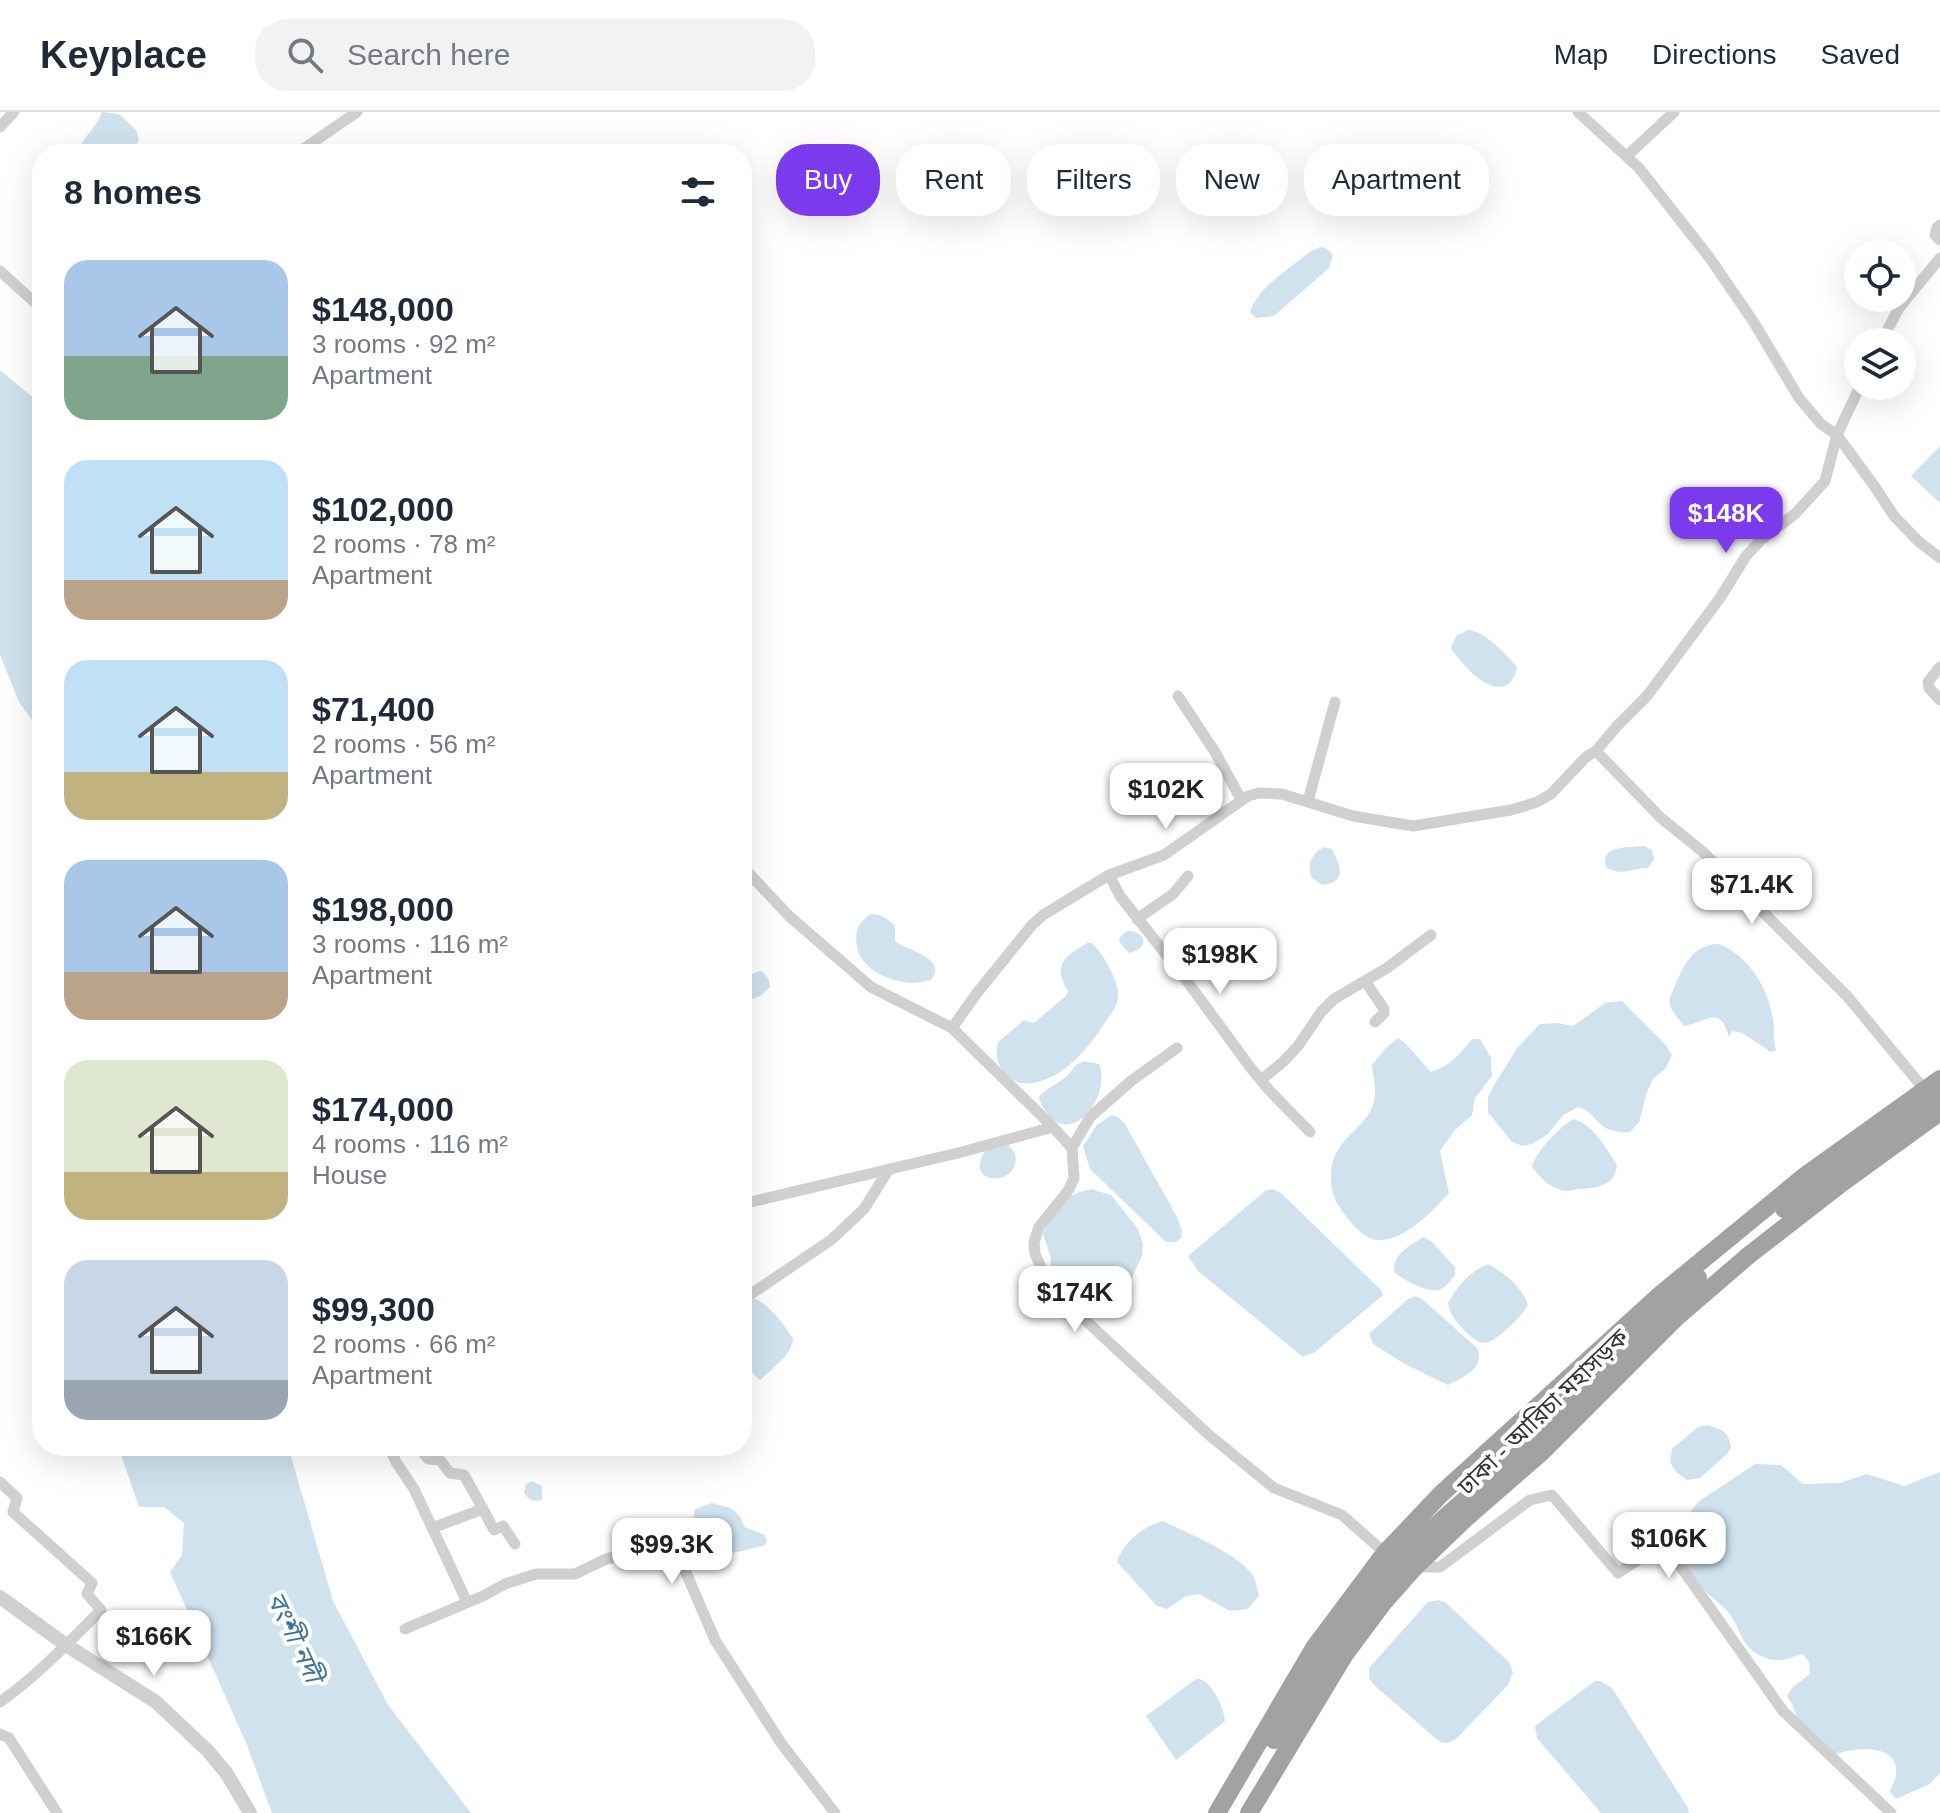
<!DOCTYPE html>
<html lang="en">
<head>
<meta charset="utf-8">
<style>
  :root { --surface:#fff; --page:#f2f2f3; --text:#1f2937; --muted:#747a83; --line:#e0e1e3; --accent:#7c3aed }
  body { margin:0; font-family:Arial,"Noto Sans Bengali",sans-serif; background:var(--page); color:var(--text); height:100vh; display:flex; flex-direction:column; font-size:30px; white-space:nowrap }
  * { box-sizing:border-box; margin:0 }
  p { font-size:26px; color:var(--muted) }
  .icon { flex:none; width:44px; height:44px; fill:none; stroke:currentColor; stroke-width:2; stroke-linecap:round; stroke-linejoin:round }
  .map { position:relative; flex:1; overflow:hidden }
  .panel { position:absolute; left:32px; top:32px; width:720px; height:1312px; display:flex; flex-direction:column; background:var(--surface); border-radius:32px; box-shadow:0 8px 32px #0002 }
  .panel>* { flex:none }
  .top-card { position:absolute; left:776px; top:32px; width:760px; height:72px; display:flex; gap:16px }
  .controls { position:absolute; left:1844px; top:128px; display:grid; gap:16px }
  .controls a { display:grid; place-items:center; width:72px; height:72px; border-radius:50%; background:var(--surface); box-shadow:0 8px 32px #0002; font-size:40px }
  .price { position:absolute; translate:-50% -68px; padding:0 18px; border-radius:16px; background:#fff; color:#222; font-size:26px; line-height:52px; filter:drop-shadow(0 2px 4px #0008) }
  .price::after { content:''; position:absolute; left:50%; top:48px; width:24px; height:18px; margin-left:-12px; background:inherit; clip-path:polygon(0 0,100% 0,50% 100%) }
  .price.active { background:var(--accent); color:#fff }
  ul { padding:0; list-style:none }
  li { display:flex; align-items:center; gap:24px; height:200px; padding:0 32px }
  li span { display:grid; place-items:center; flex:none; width:224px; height:160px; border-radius:24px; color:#555 }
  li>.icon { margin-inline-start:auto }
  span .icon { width:96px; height:96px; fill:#fffc; stroke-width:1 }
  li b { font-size:34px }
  h2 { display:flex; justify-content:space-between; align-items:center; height:96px; padding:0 32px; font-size:34px }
  .chip { padding:0 28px; border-radius:32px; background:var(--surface); box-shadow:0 8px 32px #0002; font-size:28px; line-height:72px }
  .chip.active { background:var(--accent); color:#fff }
  header { display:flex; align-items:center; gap:48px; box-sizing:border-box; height:112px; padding:0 40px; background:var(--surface); border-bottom:2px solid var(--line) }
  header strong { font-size:38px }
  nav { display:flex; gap:44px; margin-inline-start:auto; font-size:28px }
  .search { width:560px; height:72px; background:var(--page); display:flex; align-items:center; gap:20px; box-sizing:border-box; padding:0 28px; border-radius:32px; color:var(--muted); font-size:30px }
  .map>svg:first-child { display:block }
  .water { fill:#cfe2ee }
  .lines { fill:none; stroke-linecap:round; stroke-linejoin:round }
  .minor { stroke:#d0d0d0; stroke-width:11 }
  .tertiary { stroke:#d0d0d0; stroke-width:14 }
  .trunk { stroke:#a2a2a2; stroke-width:18 }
  .labels { text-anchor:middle; stroke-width:8; stroke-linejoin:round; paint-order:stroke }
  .street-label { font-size:24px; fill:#333; stroke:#fff }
  .water-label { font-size:26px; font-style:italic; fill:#3f7597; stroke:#fff }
</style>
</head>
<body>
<header>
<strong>Keyplace</strong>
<div class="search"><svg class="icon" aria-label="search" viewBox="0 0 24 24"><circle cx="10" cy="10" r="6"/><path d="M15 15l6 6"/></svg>Search here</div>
<nav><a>Map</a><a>Directions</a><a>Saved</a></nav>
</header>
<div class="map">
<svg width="1940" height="1701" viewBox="0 0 1940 1701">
  <rect width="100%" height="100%" fill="#fff"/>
  <g class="water">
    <path d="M102,0L119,2L136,18L139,28L129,42H77C81,26 97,16 102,0Z"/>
    <path d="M1320,135L1326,136L1333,143L1329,156L1274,204L1256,206L1250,200C1260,172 1290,157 1311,139Z"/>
    <polygon points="0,258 42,293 42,627 34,611 19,590 0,543"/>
    <polygon points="1940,334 1940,391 1911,364"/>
    <path d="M1468,518C1483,518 1507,543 1517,555C1516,562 1513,568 1508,572C1489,585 1460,550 1451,536L1456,524Z"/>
    <path d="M1644,734L1652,738L1654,747L1648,756C1631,756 1622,765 1606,755C1600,732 1629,736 1644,734Z"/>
    <path d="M1324,735L1332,737C1341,755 1347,770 1322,773L1312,766C1306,753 1312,741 1324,735Z"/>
    <path d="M870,802C881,802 887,806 895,814V829C907,839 949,846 931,868C925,869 918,871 912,871C891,870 861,858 857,835C855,818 857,813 870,802Z"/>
    <path d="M1127,819C1148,819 1149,837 1129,841L1120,831L1119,826Z"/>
    <path d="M1087,831H1092C1103,841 1120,871 1118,885C1117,896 1109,904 1104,912C1088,936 1069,960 1041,969C1014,979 991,957 998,930L1024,908L1034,911L1067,883L1068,879C1052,853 1064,845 1087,831Z"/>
    <path d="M1719,832C1749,844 1768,876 1773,907C1775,918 1773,927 1776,938L1771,940L1742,921L1732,919L1729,925C1720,891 1706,911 1684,914C1678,905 1667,897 1670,885C1681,862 1688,832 1719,832Z"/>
    <path d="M762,859L769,868L770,875L762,883L753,887L747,882L744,875C747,865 751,860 762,859Z"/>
    <path d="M1622,889L1665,932L1672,943L1666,956L1653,967L1647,980L1639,1010L1630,1020C1622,1020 1612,1020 1604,1015C1594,1008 1591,998 1578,995L1563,1003L1548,1022L1532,1032L1522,1034L1511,1029L1488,1000V985L1494,973L1518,935L1540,912L1557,911L1573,914L1605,891Z"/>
    <path d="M1398,926L1405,931L1431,960C1450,954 1460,942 1472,927H1480L1491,946L1492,964L1475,986L1472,1003L1454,1019L1440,1039L1449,1081C1433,1099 1399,1135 1372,1127C1364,1125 1354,1114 1349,1108C1337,1093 1330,1082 1331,1063C1332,1025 1366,1019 1374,990C1377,980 1373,964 1372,953L1387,935Z"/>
    <path d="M1084,949L1099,952C1112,982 1073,1036 1047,1001C1043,995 1040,992 1039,985C1047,975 1059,972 1068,963C1074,956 1074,953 1084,949Z"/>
    <polygon points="1112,1003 1118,1005 1125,1012 1177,1105 1182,1119 1181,1126 1176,1130 1166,1130 1090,1057 1083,1034 1097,1013"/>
    <path d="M1573,1007C1592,1011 1607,1037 1617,1053C1615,1074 1597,1076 1580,1077C1573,1078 1567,1080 1561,1078C1548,1074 1539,1065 1532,1054C1539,1036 1557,1018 1573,1007Z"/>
    <path d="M1008,1033C1021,1042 1017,1062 1000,1066C979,1069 974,1053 986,1038Z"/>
    <path d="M1091,1077L1111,1083L1138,1117L1143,1132L1142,1144L1128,1174L1103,1195L1088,1199L1062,1179L1052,1164L1050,1143L1043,1122C1049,1109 1058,1092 1071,1084C1077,1080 1085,1079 1091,1077Z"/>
    <polygon points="1273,1077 1282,1082 1381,1178 1383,1183 1315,1240 1303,1245 1198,1159 1188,1144 1265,1079"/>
    <path d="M1423,1125L1431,1129L1455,1155V1163C1451,1168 1447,1174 1441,1177C1429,1183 1404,1168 1394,1160C1393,1142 1409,1134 1423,1125Z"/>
    <path d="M1488,1152C1505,1161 1522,1175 1528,1193C1522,1203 1515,1209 1507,1217C1489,1233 1482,1237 1464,1218C1456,1209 1450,1203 1448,1191C1458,1173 1469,1160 1488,1152Z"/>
    <path d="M1415,1184L1422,1187L1477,1236C1486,1256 1464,1265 1448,1273L1403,1251L1373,1232L1369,1222L1408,1187Z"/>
    <path d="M752,1186C768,1190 785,1213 793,1227C792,1243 772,1256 761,1268L758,1267L742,1248V1193Z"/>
    <path d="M1707,1313C1722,1317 1728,1319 1731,1335L1727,1342L1700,1366L1687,1368L1676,1360L1670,1350L1672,1337L1698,1315Z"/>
    <polygon points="118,1334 288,1334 333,1489 388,1593 471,1701 272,1701 247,1633 170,1460 182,1443 184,1411 164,1395 139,1395"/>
    <path d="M1755,1352L1781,1353L1803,1372L1840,1371L1867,1362L1904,1374L1940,1360V1661L1930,1672L1896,1687L1890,1680C1891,1674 1896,1669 1896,1663C1900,1630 1854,1636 1836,1642L1798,1607L1792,1592L1787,1584L1793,1575L1810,1562L1809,1550L1803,1542C1786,1547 1778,1552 1761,1544C1739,1533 1742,1517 1728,1500C1721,1492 1712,1486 1705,1479C1690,1464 1678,1445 1672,1425L1698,1390Z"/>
    <path d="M532,1369L542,1374V1388C534,1390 529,1388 524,1381L526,1372Z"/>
    <path d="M712,1391L730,1396L739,1403L745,1415L765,1423L767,1430L763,1434C737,1439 708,1453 697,1421C693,1411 693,1407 695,1397Z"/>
    <path d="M1163,1409C1187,1421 1240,1442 1254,1465C1256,1470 1257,1478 1259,1483L1248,1497L1230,1499L1199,1482L1186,1484L1167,1497L1157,1494L1117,1450C1123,1431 1143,1414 1163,1409Z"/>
    <polygon points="1438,1488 1445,1490 1509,1550 1513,1561 1508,1573 1456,1627 1448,1631 1440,1630 1374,1573 1369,1566 1369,1556 1428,1490"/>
    <path d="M1196,1567C1198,1567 1200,1567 1202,1568C1213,1572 1225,1599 1225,1609L1176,1648L1146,1604Z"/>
    <polygon points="1595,1569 1600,1569 1612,1576 1688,1696 1689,1701 1601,1701 1537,1626 1535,1614"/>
  </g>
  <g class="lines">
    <g class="minor">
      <polyline points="1578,0 1639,56 1709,145 1753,209 1799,286 1821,312 1837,323 1875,375 1894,404 1918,429 1940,446"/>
      <polyline points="0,15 14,0"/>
      <polyline points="296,42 357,0"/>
      <polyline points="1627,44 1674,0"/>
      <polyline points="1940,113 1937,116 1935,123 1940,128"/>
      <polyline points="0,159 42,197"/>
      <polyline points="1881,230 1899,196 1940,146"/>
      <polyline points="1940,555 1928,570 1929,576 1940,588"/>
      <polyline points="1178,584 1215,640 1241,687"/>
      <polyline points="1596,639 1661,706 1702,739 1847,884 1924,977"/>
      <polyline points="1308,689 1335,590"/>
      <polyline points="742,754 789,804 871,875 952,916 977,881 1032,813 1043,803 1109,763 1164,743 1248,684 1259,681 1282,682 1353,704 1413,714 1511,698 1537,690 1551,682 1586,645 1596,639 1617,614 1647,584 1720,486 1746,444 1762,427 1795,402 1825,369 1837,323 1860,274"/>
      <polyline points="1109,763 1120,784 1187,869 1250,955 1269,978 1310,1020"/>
      <polyline points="1137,807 1173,782 1188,764"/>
      <polyline points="1365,869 1384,897 1384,901 1375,910"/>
      <polyline points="1177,936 1131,969 1090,1005 1072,1036 1074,1066 1068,1079 1039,1115 1034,1130 1035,1142 1044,1162 1070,1194 1209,1323 1274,1376 1342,1403 1385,1441"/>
      <polyline points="1261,968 1283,950 1298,934 1321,900 1334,887 1387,856 1431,823"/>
      <polyline points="1053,1015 1072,1036"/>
      <polyline points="742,1092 962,1040 1053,1015 952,916"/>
      <polyline points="742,1185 751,1182 831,1128 864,1097 889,1057"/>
      <polyline points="397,1334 391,1339 396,1350 414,1377 467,1490"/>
      <polyline points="418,1334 428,1347 440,1348 450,1361 464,1363 483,1397"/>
      <path d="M0,1370L17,1386L13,1400L92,1471L87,1482L101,1498C69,1530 37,1564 0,1590"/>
      <polyline points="432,1416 483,1397 494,1418 503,1414 515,1432"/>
      <polyline points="1416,1455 1440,1455 1530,1388 1552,1383 1618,1461 1664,1431 1783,1599 1891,1701"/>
      <polyline points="405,1517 483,1484 505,1472 536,1462 575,1462 606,1447 634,1441 665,1441 684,1456 715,1528 781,1631 835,1701"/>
      <polyline points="0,1622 9,1626 57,1701"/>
    </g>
    <polyline class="tertiary" points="0,1485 66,1533 156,1590 208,1639 227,1662 250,1701"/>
    <g class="trunk">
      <polyline points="1784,1097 1811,1076 1940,984"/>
      <path d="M1274,1628C1317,1557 1364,1488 1421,1428C1456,1392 1498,1363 1534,1328C1589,1274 1640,1216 1698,1166"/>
      <polyline points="1217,1701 1314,1536 1385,1441 1441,1382 1661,1182 1806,1063 1940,967"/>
      <polyline points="1249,1701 1345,1542 1383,1491 1415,1455 1465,1407 1542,1340 1677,1205 1749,1143 1842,1071 1940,1000"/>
    </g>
  </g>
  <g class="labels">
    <g class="street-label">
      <text transform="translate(1543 1300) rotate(-44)" y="8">ঢাকা - আরিচা মহাসড়ক</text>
    </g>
    <g class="water-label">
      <text transform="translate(295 1525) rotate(65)" y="9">বংশী নদী</text>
    </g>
  </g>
</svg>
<div class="controls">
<a><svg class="icon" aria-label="locate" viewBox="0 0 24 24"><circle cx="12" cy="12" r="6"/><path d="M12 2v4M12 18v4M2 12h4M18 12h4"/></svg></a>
<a><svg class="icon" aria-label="layers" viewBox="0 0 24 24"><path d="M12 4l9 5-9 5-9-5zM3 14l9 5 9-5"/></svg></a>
</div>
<b class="price active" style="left:1726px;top:443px">$148K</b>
<b class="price" style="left:1166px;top:719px">$102K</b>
<b class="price" style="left:1752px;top:814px">$71.4K</b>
<b class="price" style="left:1220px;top:884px">$198K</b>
<b class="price" style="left:1075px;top:1222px">$174K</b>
<b class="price" style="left:1669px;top:1468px">$106K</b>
<b class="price" style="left:672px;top:1474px">$99.3K</b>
<b class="price" style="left:154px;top:1566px">$166K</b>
<div class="top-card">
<a class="chip active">Buy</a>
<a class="chip">Rent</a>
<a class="chip">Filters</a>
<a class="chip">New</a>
<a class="chip">Apartment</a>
</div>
<section class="panel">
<h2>8 homes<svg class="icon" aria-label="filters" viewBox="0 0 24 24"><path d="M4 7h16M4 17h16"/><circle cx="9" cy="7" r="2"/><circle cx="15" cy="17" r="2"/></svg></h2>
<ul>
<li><span style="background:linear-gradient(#a9c7e8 60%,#7fa58c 0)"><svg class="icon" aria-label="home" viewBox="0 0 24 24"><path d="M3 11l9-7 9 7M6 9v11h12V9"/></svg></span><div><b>$148,000</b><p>3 rooms · 92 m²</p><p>Apartment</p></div></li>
<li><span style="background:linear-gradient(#bfe0f5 75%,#b9a48a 0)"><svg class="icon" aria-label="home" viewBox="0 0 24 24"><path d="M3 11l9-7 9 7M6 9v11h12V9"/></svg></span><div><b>$102,000</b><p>2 rooms · 78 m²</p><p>Apartment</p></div></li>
<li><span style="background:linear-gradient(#bfe0f5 70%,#c2b280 0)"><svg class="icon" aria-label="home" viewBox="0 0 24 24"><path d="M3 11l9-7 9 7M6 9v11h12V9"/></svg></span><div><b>$71,400</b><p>2 rooms · 56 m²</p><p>Apartment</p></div></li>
<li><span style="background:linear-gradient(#a9c7e8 70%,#b9a48a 0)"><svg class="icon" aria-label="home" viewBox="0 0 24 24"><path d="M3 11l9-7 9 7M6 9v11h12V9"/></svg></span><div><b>$198,000</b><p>3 rooms · 116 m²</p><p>Apartment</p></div></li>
<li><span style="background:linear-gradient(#dfe7d0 70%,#c2b280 0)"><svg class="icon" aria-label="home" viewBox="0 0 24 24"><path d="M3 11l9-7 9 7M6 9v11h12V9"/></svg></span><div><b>$174,000</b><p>4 rooms · 116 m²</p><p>House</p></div></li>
<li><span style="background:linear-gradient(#c9d6e8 75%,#9aa5b1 0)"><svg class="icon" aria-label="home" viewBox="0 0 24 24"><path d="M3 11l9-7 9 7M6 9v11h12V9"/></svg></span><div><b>$99,300</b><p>2 rooms · 66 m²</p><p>Apartment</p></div></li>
</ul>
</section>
</div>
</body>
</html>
